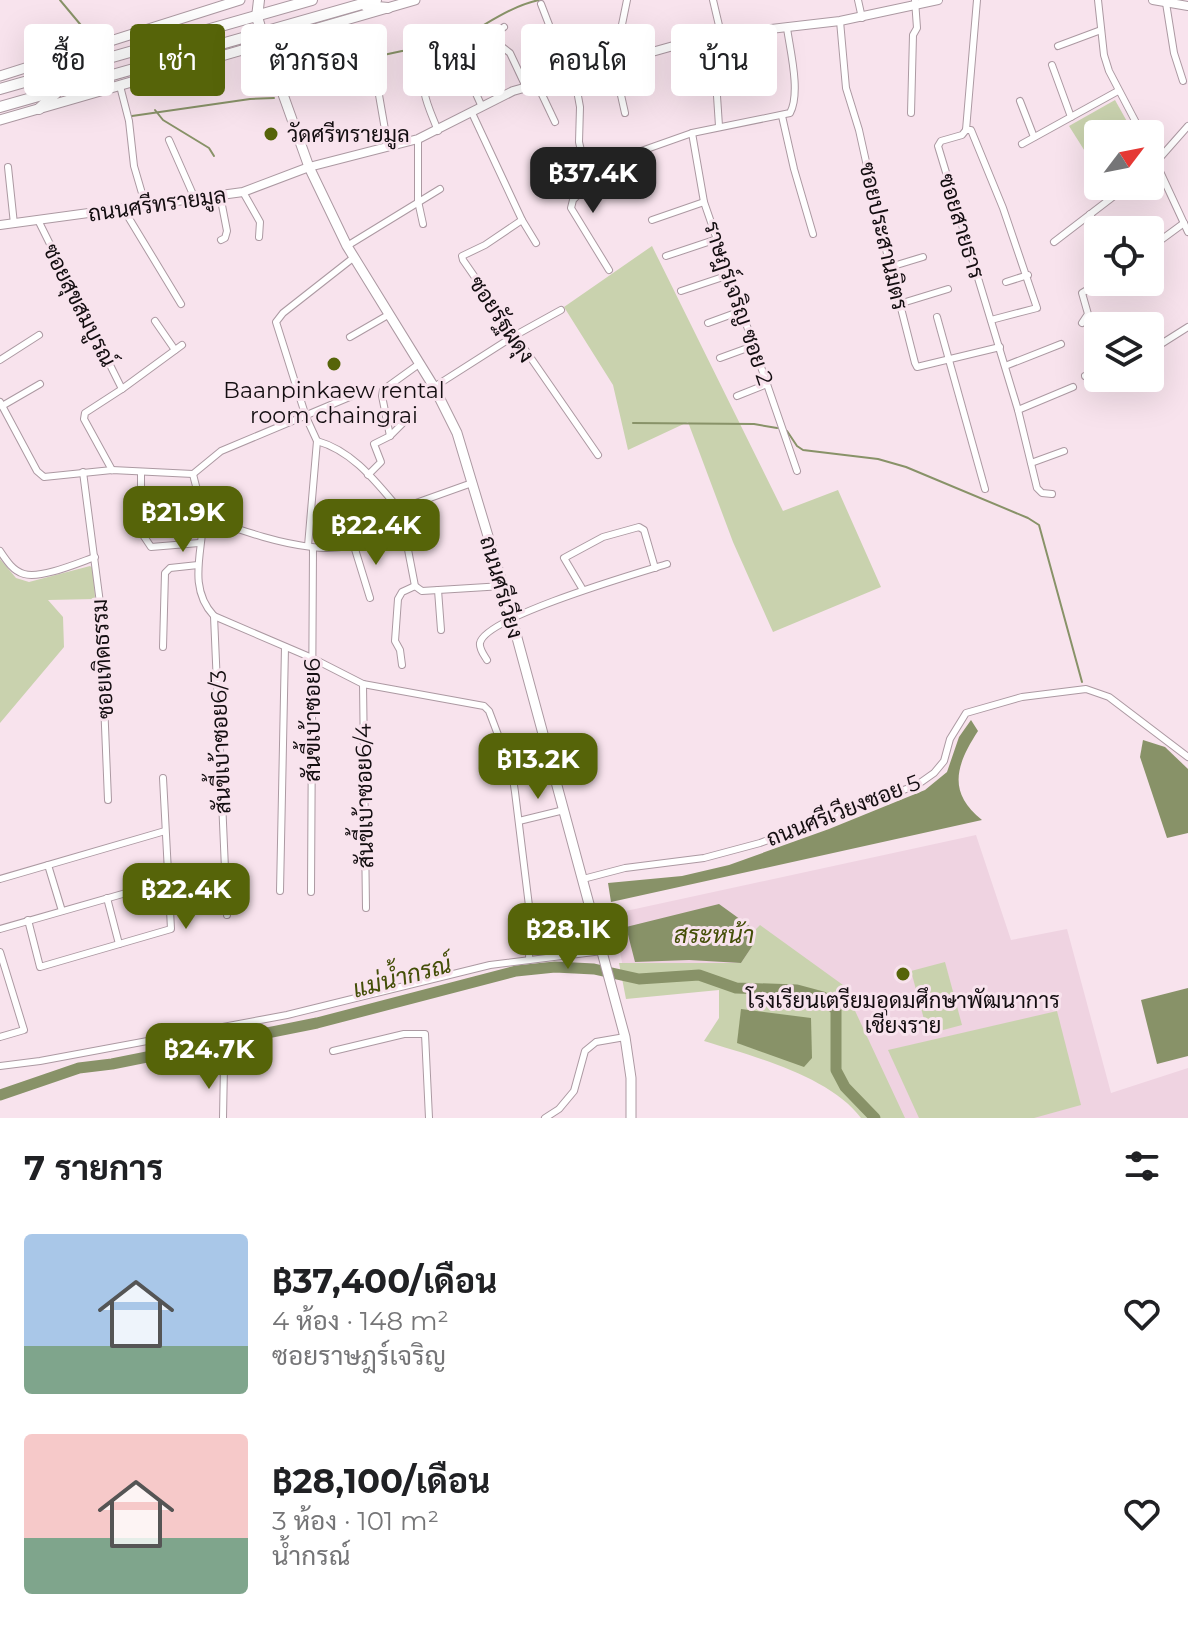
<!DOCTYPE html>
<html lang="th">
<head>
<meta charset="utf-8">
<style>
  :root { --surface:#fff; --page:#f2f2f2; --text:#202124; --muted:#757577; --accent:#566409 }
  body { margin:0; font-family:Montserrat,Sarabun,sans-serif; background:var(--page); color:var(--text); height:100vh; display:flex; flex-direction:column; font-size:30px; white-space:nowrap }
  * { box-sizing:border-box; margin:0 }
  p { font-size:26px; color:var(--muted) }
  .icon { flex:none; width:44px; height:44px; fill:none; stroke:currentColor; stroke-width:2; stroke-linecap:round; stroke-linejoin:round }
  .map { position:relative; height:1118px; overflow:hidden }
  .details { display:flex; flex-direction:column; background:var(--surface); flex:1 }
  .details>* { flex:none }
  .guide { position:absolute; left:24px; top:24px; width:1140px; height:72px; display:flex; gap:16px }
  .needle { width:52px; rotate:58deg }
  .controls { position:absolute; left:1084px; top:120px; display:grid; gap:16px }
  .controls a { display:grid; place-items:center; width:80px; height:80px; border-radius:8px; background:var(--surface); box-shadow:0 8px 32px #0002; font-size:40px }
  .price { position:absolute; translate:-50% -68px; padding:0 18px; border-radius:16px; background:var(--accent); color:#fff; font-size:26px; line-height:52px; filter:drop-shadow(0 2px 4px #0008) }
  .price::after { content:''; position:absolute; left:50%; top:48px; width:24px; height:18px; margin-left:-12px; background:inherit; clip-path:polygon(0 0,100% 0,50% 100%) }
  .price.on { background:#222; color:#fff }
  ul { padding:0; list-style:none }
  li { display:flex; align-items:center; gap:24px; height:200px; padding:0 24px }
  li span { display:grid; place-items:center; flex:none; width:224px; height:160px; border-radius:8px; color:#555 }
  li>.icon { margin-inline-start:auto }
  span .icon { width:96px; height:96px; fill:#fffc; stroke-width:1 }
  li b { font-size:34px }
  h2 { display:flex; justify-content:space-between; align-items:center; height:96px; padding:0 24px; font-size:34px }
  .pill { padding:0 28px; border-radius:8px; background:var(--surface); box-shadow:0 8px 32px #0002; font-size:28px; line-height:72px }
  .pill.on { background:var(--accent); color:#fff }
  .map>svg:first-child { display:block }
  .built { fill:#efd3e1 }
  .green { fill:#c9d2ae }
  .water { fill:#889268 }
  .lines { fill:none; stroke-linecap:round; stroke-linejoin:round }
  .stream { stroke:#889268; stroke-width:2 }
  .river { stroke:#889268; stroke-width:11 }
  .minor-casing { stroke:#ac99a2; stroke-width:8 }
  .tertiary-casing { stroke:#ac99a2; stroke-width:10 }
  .secondary-casing { stroke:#ac99a2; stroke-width:11 }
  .primary-casing { stroke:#ac99a2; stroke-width:12 }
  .minor { stroke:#fff; stroke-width:6 }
  .tertiary { stroke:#fff; stroke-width:8 }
  .secondary { stroke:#fff; stroke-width:9 }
  .primary { stroke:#fff; stroke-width:10 }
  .poi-dot { fill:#566409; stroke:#f8e3ed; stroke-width:3 }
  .labels { text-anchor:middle; stroke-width:6; stroke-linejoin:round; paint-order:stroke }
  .poi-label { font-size:22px; fill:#140e11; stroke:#f8e3ed }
  .street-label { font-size:22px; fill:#140e11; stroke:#f8e3ed }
  .water-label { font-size:24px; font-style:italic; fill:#434e07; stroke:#f8e3ed }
</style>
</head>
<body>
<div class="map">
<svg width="1188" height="1118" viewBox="0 0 1188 1118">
  <rect width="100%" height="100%" fill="#f8e3ed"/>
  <polygon class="built" points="976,835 1011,940 1067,929 1111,1093 1188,1068 1188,1118 880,1118 840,1008 623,967 612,914"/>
  <g class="green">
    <polygon points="1115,100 1134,134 1098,134 1098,172 1069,126"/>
    <polygon points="652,246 783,511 838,490 881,587 773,632 733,542 688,422 628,450 613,385 564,307"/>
    <polygon points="0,559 16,578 29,582 90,566 94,569 95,599 48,600 63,617 64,647 0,723"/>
    <path d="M760,925L843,985L905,1118H861C830,1076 752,1056 704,1041L719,1018V990L626,999L619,963H741L753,945L755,930Z"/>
    <polygon points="945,962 962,1025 928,1034 911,971"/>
    <polygon points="1057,1011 1081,1105 1034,1118 919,1118 888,1050"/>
  </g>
  <g class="water">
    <path d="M971,720L978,731C956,765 947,792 982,820L611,902L608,883L682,876L729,865L829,829L925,790L947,772L959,737Z"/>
    <polygon points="1143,740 1165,747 1188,769 1188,833 1167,838 1140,757"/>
    <polygon points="719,904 755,930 753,945 741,963 689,960 635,962 626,927"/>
    <polygon points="1188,988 1188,1056 1157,1064 1141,1000"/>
    <polygon points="741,1009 811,1018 812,1058 804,1067 737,1043"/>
  </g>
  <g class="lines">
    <g class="stream">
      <polyline points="60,0 95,42"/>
      <path d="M285,92C320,72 362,59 402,51C414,49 426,51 438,47C474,36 502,8 539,0"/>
      <polyline points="155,110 163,120 209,148 214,156"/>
      <polyline points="132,116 250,99 274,98"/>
      <polyline points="633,423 754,424 777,428"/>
      <polyline points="787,431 797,446 803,450 878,459 906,467 1028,518 1039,525 1082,682"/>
    </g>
    <polyline class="river" points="0,1095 79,1068 112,1064 317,1023 516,971 555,967 594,969 639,979 699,975 736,988 797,990 823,997 836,1010 836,1070 845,1087 875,1118"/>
    <g class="minor-casing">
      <g id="minor">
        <polyline points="713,0 721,34"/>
        <polyline points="858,0 862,18"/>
        <polyline points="977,0 966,130 962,135 941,141 938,146 1018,410 1037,488 1042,493 1052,494"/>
        <polyline points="1098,0 1104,55 1109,71 1142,134"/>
        <polyline points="1166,3 1174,53 1183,81"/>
        <path d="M541,4L558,48L574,74L580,107L579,142L584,164L593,168L692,133L790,113C801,93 790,50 787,28"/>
        <polyline points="840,21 846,88 859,130 882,234 915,363 917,367 1000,347"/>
        <polyline points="504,27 495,34 501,46 510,53 526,87"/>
        <polyline points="1058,46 1101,30"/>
        <polyline points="477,52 501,97"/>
        <path d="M427,64C418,90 429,107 438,131"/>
        <polyline points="1052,65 1071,117"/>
        <polyline points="464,67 482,107"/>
        <polyline points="716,81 719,126"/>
        <polyline points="537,84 555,122"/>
        <polyline points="120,86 129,121 134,166 146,207"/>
        <polyline points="379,95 388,147"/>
        <polyline points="1020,101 1034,137"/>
        <polyline points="472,113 522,220 485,245 462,256 463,260 598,455"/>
        <polyline points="625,113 614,64 627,0"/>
        <polyline points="911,113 913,35 917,28 915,0"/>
        <polyline points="782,116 794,169 813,234"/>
        <polyline points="966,130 971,130 1003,208 1037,308 991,320"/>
        <polyline points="692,133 704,202 797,471"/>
        <polyline points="418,139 418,201 423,224"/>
        <polyline points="169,140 195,199"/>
        <polyline points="1022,144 1118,91"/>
        <polyline points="1150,150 1188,232"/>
        <polyline points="8,167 14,224"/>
        <polyline points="593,168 592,181 573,200 571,208 609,270"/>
        <polyline points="1150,169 1188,126"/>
        <polyline points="243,192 260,222 259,237"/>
        <polyline points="220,195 227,231 225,238 221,240"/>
        <polyline points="124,210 181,304"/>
        <polyline points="1090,214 1098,231"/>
        <polyline points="38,220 122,389 85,413 84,419 112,470"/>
        <polyline points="522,220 536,243"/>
        <polyline points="652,220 704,202"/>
        <polyline points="1054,242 1127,186"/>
        <polyline points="347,246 440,189"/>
        <polyline points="1150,248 1184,223"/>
        <polyline points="666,256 717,239"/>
        <polyline points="890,267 923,257"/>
        <polyline points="1006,282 1028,275"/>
        <polyline points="681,291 729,275"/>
        <polyline points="899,304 948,289"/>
        <polyline points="937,317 985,489"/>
        <polyline points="155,321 175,350"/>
        <polyline points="708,323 741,311"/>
        <polyline points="1082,323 1088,314 1082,293 1100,282"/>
        <polyline points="350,337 388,315"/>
        <polyline points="1150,351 1188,327"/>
        <polyline points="720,358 753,346"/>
        <polyline points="0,360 39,335"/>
        <polyline points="1005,366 1061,344"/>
        <polyline points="1085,376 1098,373"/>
        <polyline points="434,387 514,336 561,310"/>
        <polyline points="122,389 182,345"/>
        <polyline points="737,396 767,384"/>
        <polyline points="0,402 37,471 44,477 112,470 193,474"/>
        <polyline points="2,406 40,384"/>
        <polyline points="1018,410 1073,387"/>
        <polyline points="390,436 382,396 383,390 419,364"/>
        <path d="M317,441C353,451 376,482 399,509L472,483"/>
        <polyline points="1031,463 1064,451"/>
        <polyline points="83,472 100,603 108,800"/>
        <polyline points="141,472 141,532 151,547 199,543"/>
        <path d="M193,474C196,488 202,504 203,518C203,551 187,587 214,616L312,658L363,684L484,706L489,711L512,772L515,792L530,914L529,960"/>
        <polyline points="193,474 221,451 352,396"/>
        <polyline points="368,475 381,462 374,444 390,436 402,424"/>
        <polyline points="399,509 405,534"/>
        <path d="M203,517C238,529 275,543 312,547C343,551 375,541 405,534L415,586L422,591L503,586"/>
        <polyline points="308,546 317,441 306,417 276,322 283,313 353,258"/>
        <polyline points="354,546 370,598"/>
        <path d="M0,551C6,560 13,571 24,574C41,579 78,563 95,557"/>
        <polyline points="438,590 441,630"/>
        <polyline points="583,590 564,558 603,537 639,527 644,530 655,568"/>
        <polyline points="214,616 227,915"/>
        <polyline points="163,647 165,573 170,568 198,565"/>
        <path d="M487,660C484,655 479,649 480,643C485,617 638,573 667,564"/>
        <polyline points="402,665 400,650 395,641 398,599 402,592 415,586"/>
        <polyline points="363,684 366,908"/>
        <polyline points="519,821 564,810"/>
        <polyline points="48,865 62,911"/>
        <polyline points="0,879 165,831"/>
        <polyline points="583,879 625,868 704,858 760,843 917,785 934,773 944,761 950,739 966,713 1022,697 1086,689 1109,697 1188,757"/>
        <polyline points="280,891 285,647"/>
        <polyline points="311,892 313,548"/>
        <polyline points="107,898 119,944"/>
        <polyline points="28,920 40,967 171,929 163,778"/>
        <polyline points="0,929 168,881"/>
        <polyline points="0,952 24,1030 0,1037"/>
        <polyline points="333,1051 404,1034 425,1034 429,1118"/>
        <polyline points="0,1066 40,1061 287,1015 490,965 602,951"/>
        <polyline points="223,1118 224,1065"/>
        <polyline points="545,1118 559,1109 574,1091 585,1051 596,1042 625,1037"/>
      </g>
    </g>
    <g class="tertiary-casing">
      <g id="tertiary">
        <polyline points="1153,0 1188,6"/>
        <polyline points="0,225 243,192 309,167 418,139 513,91 709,36 840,21 938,0"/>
      </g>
    </g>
    <g class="secondary-casing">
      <g id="secondary">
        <polyline points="265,44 309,167 347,246 434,387 457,433 503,586 625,1037 631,1078 631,1118"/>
        <polyline points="0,76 240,0"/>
        <polyline points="0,120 415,0"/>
      </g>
    </g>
    <g class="primary-casing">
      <g id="primary">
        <polyline points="259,0 257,17 265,44"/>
        <polyline points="366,6 388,8"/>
        <polyline points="91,62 111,40"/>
        <polyline points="0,89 312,0"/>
        <polyline points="0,107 376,0"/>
        <polyline points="39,109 57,92"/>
      </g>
    </g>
    <use href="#minor" class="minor"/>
    <use href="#tertiary" class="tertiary"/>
    <use href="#secondary" class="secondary"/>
    <use href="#primary" class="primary"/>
  </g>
  <g class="poi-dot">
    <circle cx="271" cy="134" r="8"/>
    <circle cx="334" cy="364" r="8"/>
    <circle cx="903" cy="974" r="8"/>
  </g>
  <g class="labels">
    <g class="poi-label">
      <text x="287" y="142" text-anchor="start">วัดศรีทรายมูล</text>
      <text x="334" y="398">Baanpinkaew rental<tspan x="334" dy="25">room chaingrai</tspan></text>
      <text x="903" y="1008">โรงเรียนเตรียมอุดมศึกษาพัฒนาการ<tspan x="903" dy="25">เชียงราย</tspan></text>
    </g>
    <g class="street-label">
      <text transform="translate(157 204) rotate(-8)" y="8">ถนนศรีทรายมูล</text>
      <text transform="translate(962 226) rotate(73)" y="8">ซอยสายธาร</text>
      <text transform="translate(884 236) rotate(77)" y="8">ซอยประสานมิตร</text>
      <text transform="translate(739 303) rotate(71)" y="8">ราษฎร์เจริญ ซอย 2</text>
      <text transform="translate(80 305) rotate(63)" y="8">ซอยสุขสมบูรณ์</text>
      <text transform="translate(502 319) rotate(56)" y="8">ซอยรัฐผดุง</text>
      <text transform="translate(502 587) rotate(74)" y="8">ถนนศรีเวียง</text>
      <text transform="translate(102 659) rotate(-93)" y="8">ซอยเทิดธรรม</text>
      <text transform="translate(312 720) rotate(-90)" y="8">สันขี้เบ้าซอย6</text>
      <text transform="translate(220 742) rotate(-92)" y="8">สันขี้เบ้าซอย6/3</text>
      <text transform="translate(364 796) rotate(-91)" y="8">สันขี้เบ้าซอย6/4</text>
      <text transform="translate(843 810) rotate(-21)" y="8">ถนนศรีเวียงซอย 5</text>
    </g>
    <g class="water-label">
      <text x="714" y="943">สระหน้า</text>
      <text transform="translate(402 977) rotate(-15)" y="8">แม่น้ำกรณ์</text>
    </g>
  </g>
</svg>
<div class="controls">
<a><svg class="needle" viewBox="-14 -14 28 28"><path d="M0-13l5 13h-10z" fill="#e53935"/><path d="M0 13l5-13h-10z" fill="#757577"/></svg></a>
<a><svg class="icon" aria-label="locate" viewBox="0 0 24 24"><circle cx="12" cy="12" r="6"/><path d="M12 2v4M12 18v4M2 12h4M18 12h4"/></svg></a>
<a><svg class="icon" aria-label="layers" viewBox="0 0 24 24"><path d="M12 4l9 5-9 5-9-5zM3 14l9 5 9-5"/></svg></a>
</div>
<b class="price on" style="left:593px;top:215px">฿37.4K</b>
<b class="price" style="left:183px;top:554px">฿21.9K</b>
<b class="price" style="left:376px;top:567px">฿22.4K</b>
<b class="price" style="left:538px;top:801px">฿13.2K</b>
<b class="price" style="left:186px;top:931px">฿22.4K</b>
<b class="price" style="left:568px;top:971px">฿28.1K</b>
<b class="price" style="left:209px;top:1091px">฿24.7K</b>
<div class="guide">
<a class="pill">ซื้อ</a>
<a class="pill on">เช่า</a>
<a class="pill">ตัวกรอง</a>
<a class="pill">ใหม่</a>
<a class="pill">คอนโด</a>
<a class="pill">บ้าน</a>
</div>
</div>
<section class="details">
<h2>7 รายการ<svg class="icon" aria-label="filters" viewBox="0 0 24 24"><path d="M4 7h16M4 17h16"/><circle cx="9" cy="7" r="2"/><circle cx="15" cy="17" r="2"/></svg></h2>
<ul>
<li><span style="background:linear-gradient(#a9c7e8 70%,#7fa58c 0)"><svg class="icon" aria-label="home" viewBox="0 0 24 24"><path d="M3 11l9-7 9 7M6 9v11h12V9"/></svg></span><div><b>฿37,400/เดือน</b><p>4 ห้อง · 148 m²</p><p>ซอยราษฎร์เจริญ</p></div><svg class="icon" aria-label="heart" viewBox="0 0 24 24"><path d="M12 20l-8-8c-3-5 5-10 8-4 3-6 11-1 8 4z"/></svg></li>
<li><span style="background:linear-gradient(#f6c9c9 65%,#7fa58c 0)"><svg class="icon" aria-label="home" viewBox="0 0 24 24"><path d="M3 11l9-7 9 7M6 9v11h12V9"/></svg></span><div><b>฿28,100/เดือน</b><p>3 ห้อง · 101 m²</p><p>น้ำกรณ์</p></div><svg class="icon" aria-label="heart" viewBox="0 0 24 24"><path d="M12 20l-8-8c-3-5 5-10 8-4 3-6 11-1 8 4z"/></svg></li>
</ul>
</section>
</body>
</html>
